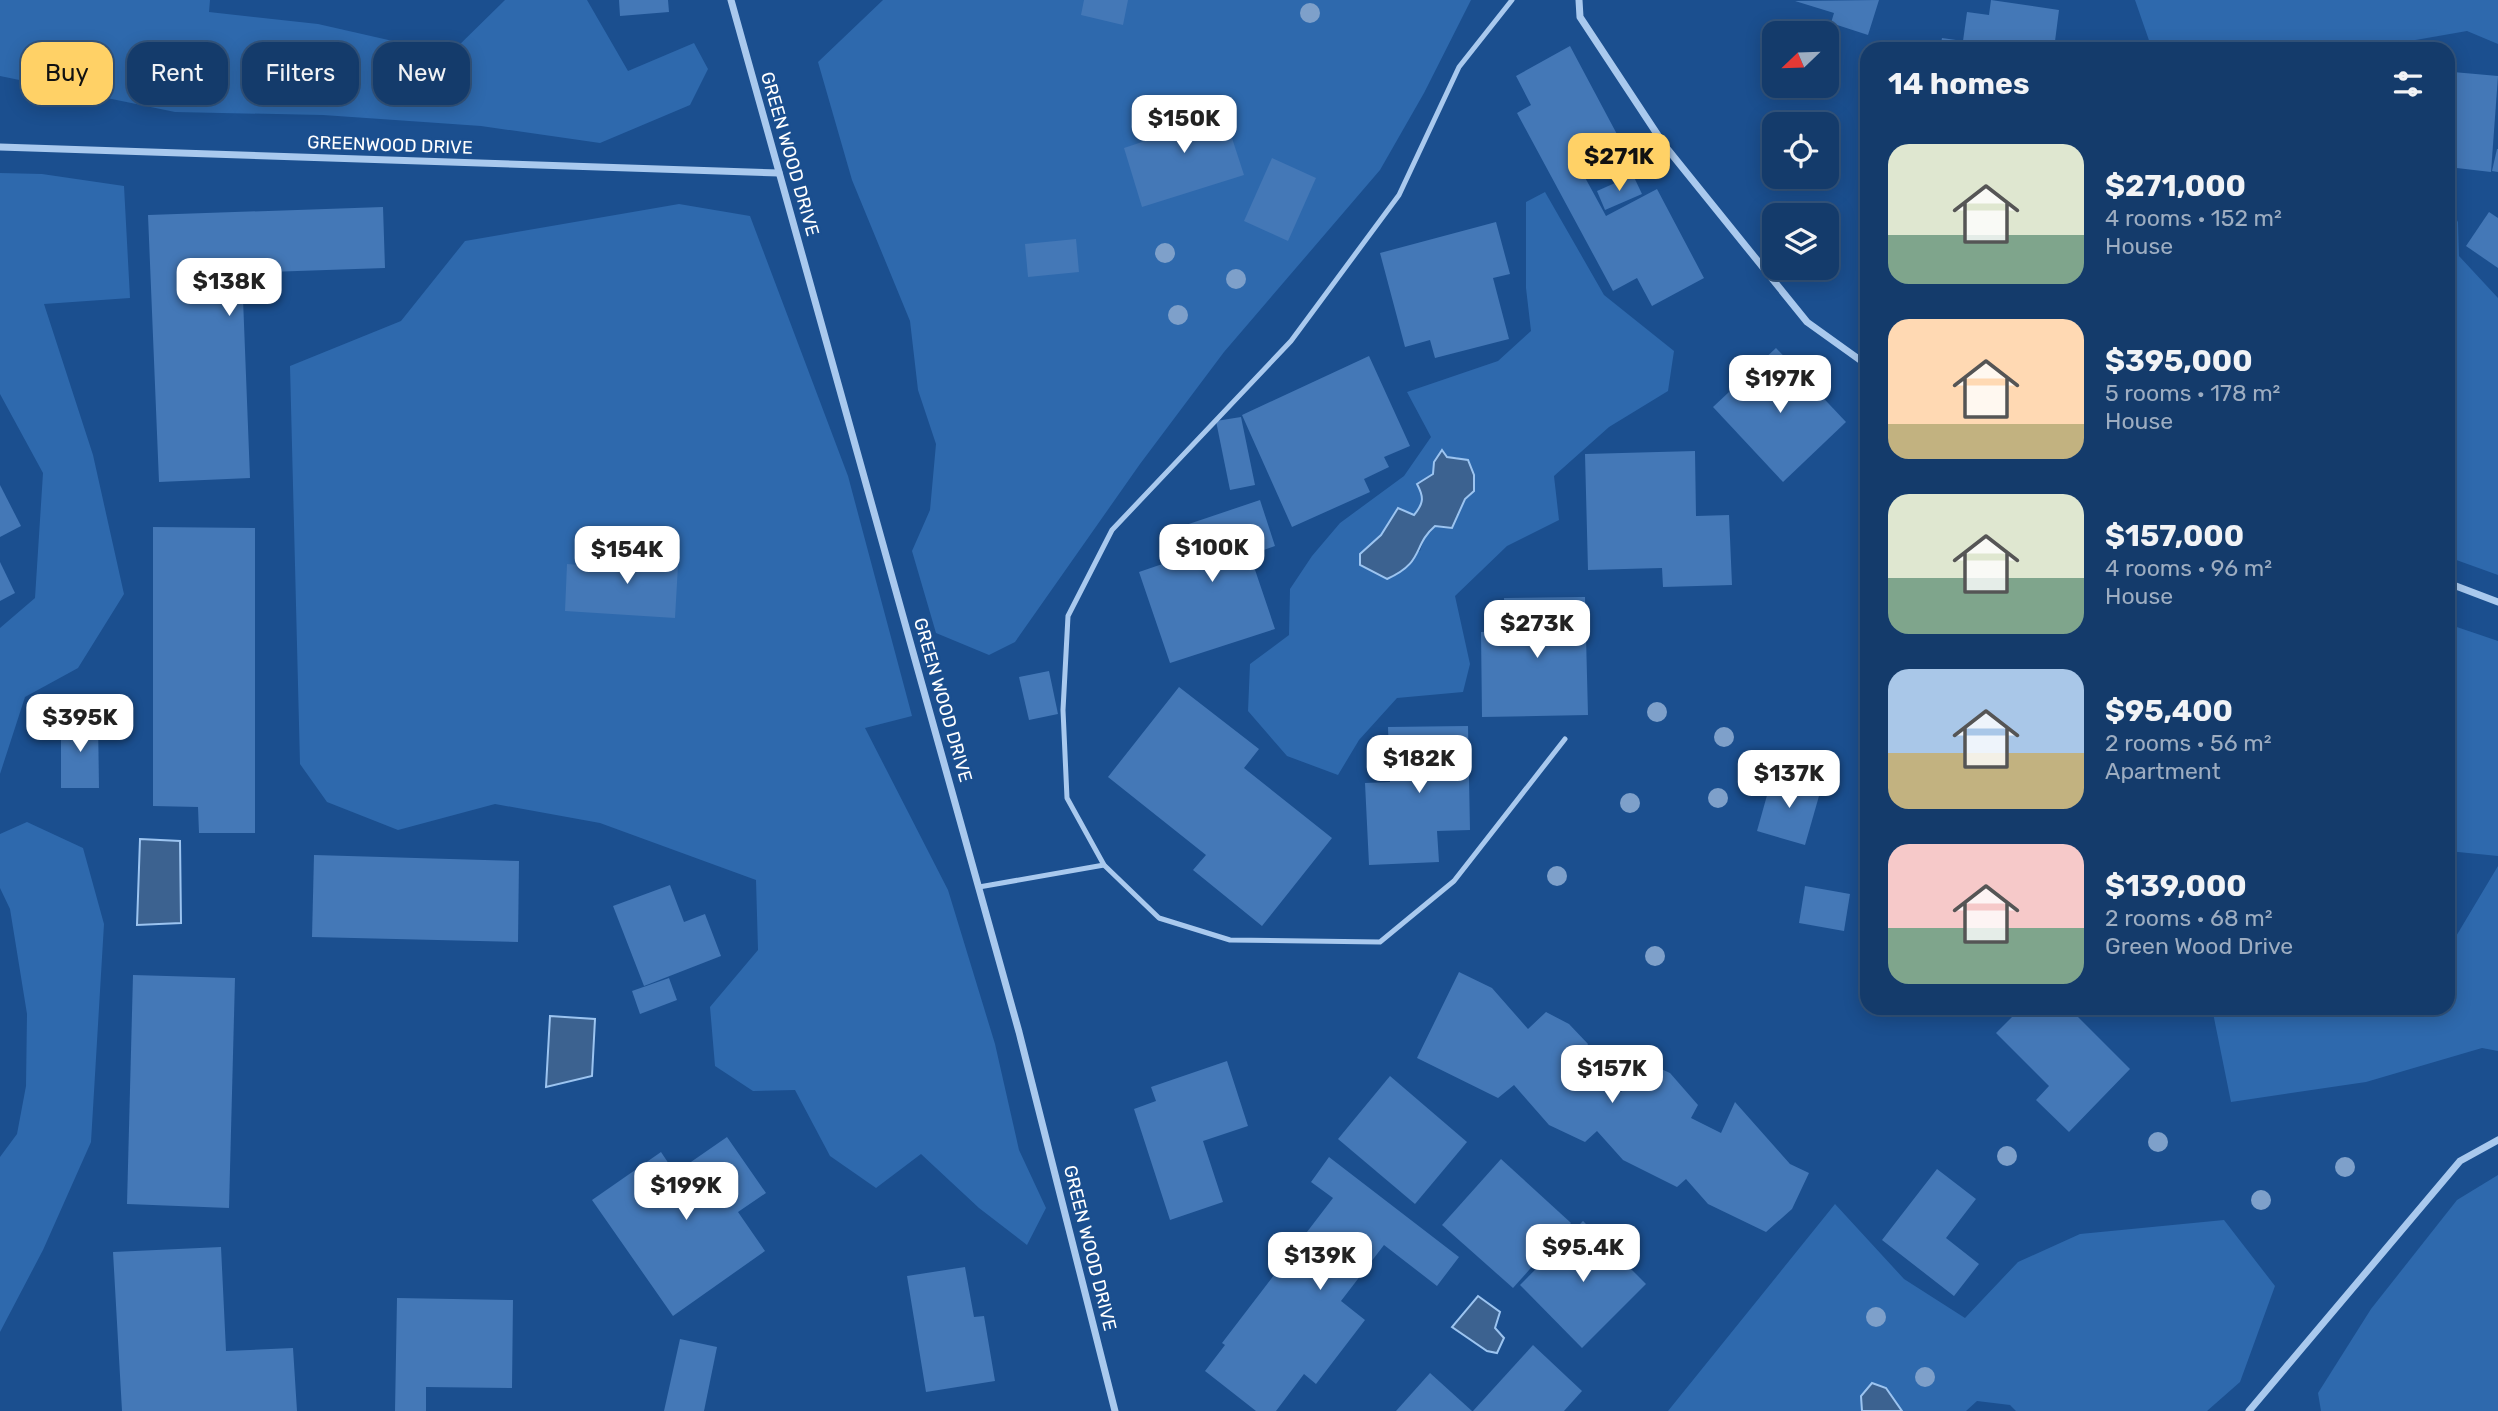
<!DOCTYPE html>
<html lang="en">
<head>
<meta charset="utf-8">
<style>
  :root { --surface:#143b6b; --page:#1d4271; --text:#f1f3f6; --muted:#9dadc1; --line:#33557e; --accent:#ffd166 }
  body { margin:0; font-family:Rubik,sans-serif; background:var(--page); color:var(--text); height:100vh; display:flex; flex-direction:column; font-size:26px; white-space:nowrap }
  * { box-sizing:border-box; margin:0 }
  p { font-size:23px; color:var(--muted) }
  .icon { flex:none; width:38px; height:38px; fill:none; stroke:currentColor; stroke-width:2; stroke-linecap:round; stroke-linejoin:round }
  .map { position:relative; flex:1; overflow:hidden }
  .sheet { position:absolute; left:1860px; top:42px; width:595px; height:973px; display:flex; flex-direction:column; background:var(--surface); border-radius:21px; box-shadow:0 4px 18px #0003,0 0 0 2px var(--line) }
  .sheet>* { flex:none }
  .guide { position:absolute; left:21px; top:42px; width:665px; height:63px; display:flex; gap:14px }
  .needle { width:46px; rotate:247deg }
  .fabs { position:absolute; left:1762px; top:21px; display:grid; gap:14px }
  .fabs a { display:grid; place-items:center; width:77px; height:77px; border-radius:14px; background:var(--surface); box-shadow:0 4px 18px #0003,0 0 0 2px var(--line); font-size:35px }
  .price { position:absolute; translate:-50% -60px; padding:0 16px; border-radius:14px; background:#fff; color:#222; font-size:23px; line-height:46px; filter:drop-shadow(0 2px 4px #0008) }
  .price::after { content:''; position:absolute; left:50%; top:42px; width:21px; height:16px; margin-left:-10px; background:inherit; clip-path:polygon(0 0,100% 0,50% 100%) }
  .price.on { background:var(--accent); color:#111 }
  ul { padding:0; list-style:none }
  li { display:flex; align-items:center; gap:21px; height:175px; padding:0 28px }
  li span { display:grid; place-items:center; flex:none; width:196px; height:140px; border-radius:21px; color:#555 }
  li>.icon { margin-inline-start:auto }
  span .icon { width:84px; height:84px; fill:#fffc; stroke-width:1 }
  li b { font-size:30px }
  h2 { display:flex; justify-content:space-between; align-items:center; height:84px; padding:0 28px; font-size:30px }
  .tag { padding:0 24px; border-radius:21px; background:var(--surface); box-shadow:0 4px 18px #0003,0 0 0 2px var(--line); font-size:24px; line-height:63px }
  .tag.on { background:var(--accent); color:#111 }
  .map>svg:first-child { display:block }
  .green { fill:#2e69ad; fill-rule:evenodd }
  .water { fill:#3c6290; stroke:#9cc4f0; stroke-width:2 }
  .building { fill:#4478b7 }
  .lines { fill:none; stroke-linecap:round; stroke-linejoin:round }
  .service { stroke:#a9c9ee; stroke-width:5 }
  .minor { stroke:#a9c9ee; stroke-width:7 }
  .tree { fill:#7ea0ca }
  .labels { text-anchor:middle; stroke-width:5; stroke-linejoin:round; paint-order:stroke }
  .street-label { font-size:18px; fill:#fff; stroke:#1b4f8f }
</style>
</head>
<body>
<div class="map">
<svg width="2498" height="1411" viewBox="0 0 2498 1411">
  <rect width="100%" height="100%" fill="#1b4f8f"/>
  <g class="green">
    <polygon points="0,0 210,0 209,12 318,24 450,54 505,0 587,0 628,71 694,43 708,69 690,105 600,143 481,126 323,115 175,112 0,76"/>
    <polygon points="883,0 1471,0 1424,93 1380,170 1224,352 1140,464 1015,642 989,655 936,633 912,551 930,510 936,444 918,390 910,321 852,180 818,62"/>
    <polygon points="2135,0 2498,0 2498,44 2467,31 2364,49 2152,49"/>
    <polygon points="0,173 42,174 124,186 130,298 44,304 93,455 124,594 78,668 25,697 0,774 0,628 35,598 43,473 0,394"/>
    <path d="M1545,192L1604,295L1674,351L1668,391L1609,427L1554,476L1559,520L1507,546L1455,596L1470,664L1463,692L1397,698L1359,740L1338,775L1287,756L1248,711L1250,664L1289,635L1290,589L1312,556L1340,523L1404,476L1431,437L1407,392L1498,361L1531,331L1526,288V202ZM1443,450L1447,458L1457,457L1474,491L1465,499L1452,528L1435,526L1426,534L1420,551L1360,554L1381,535L1397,508L1414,515C1423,503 1424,498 1418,484L1433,474L1434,462Z"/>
    <polygon points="679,204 750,216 848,476 912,716 865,728 948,890 995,1044 1019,1150 1046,1208 1027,1245 979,1208 921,1154 876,1188 830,1156 795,1090 753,1091 715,1066 710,1007 758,950 756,880 600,823 495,804 398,830 327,802 300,764 290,366 401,321 465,241"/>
    <polygon points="2448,206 2458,222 2459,256 2498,298 2498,575 2448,557"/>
    <polygon points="2448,624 2498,641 2498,856 2448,851"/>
    <polygon points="27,822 83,848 104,924 91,1142 43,1250 0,1332 0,1157 17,1134 26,1086 27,1014 10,909 0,888 0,834"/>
    <polygon points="2498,866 2498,1051 2482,1048 2366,1082 2231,1102 2212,1008 2448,1008 2448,939 2455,938"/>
    <polygon points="2498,1175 2498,1411 2321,1411 2318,1393 2371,1309 2457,1200"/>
    <polygon points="1835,1204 1904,1279 1965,1318 2018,1262 2080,1234 2224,1220 2275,1286 2240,1382 2207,1411 2016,1411 2010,1405 1977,1401 1966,1411 1668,1411"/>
  </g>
  <g class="water">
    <path d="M1442,450L1447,457L1468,460L1474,475V491L1465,499L1452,528L1435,526C1412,546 1425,562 1387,579L1360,565V554L1381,535L1398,508L1414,515C1424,503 1424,497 1417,484L1433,474L1434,462Z"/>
    <polygon points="140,839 180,841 181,923 137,925"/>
    <polygon points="550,1016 595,1019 592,1076 546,1087"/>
    <polygon points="1478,1296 1500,1312 1495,1328 1504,1338 1497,1353 1487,1351 1452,1327"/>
    <polygon points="1872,1383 1886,1388 1902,1411 1862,1411 1861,1396"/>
  </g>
  <g class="building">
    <polygon points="619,0 668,0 669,12 620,16"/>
    <polygon points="1084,0 1128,0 1123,25 1081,15"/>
    <polygon points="1879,0 1868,35 1831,23 1834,13 1795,1"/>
    <polygon points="1991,0 2059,10 2054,49 1940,49 1942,38 1963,41 1967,12 1989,15"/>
    <polygon points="1570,46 1619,138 1576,161 1606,216 1657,189 1704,278 1652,306 1637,278 1613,291 1517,113 1531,105 1516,76"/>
    <polygon points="2453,72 2498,76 2491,172 2448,167 2448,114"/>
    <polygon points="1220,101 1244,175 1142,207 1124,148 1145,141 1141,126"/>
    <polygon points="2497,149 2498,149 2498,172 2492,171"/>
    <polygon points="1272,158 1316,178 1288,241 1244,221"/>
    <polygon points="1633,175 1642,194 1605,210 1597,191"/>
    <polygon points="383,207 385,268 242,273 250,478 159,482 148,215"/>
    <polygon points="2489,212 2498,218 2498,268 2466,246"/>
    <polygon points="1496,222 1510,274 1493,278 1509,339 1435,358 1430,340 1405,347 1380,253"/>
    <polygon points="1076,239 1079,272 1028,277 1025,244"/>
    <polygon points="1776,348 1846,422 1783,482 1713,407"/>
    <polygon points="1369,356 1410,446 1384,457 1389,467 1364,479 1370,492 1292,527 1242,415"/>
    <polygon points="1241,417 1255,485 1230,490 1216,421"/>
    <polygon points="1695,451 1696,516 1729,515 1732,585 1663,587 1662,568 1588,570 1585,454"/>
    <polygon points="0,485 21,526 0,537"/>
    <polygon points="1260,500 1275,546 1250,555 1275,629 1170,663 1139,572 1180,558 1171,530"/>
    <polygon points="153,527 255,528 255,833 199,833 198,807 153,806"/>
    <polygon points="636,545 679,548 675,618 565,611 567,564 635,569"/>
    <polygon points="0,562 15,593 0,601"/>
    <polygon points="1585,597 1588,715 1482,717 1481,632 1505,631 1504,598"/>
    <polygon points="1049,671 1058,714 1029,720 1019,677"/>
    <polygon points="1179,687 1259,749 1244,768 1332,838 1262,926 1193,870 1206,855 1108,777"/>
    <polygon points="98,719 99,788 61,788 61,720"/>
    <polygon points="1468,726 1470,830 1437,831 1439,862 1369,865 1365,783 1390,782 1388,727"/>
    <polygon points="1773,774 1821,789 1805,845 1757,831"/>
    <polygon points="314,855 519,861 518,942 312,937"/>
    <polygon points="670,885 684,922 705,914 721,956 644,986 613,906"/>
    <polygon points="1805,886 1850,894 1844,931 1799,923"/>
    <polygon points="1459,972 1492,988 1528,1029 1546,1012 1569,1024 1588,1044 1576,1069 1621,1092 1641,1073 1646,1062 1670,1073 1698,1105 1691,1118 1721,1133 1735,1102 1790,1164 1809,1173 1792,1209 1766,1232 1708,1204 1686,1179 1677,1187 1623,1160 1597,1131 1585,1142 1549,1125 1514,1085 1498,1098 1417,1058"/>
    <polygon points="133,975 235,978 229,1208 127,1204"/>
    <polygon points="669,978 677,1000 640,1014 632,991"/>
    <polygon points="2021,1008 2069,1008 2130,1069 2069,1132 2036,1100 2049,1086 1996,1033"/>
    <polygon points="1227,1061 1248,1126 1203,1141 1223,1202 1170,1220 1134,1109 1156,1101 1151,1087"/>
    <polygon points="1390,1076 1467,1142 1415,1204 1338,1139"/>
    <polygon points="727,1137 766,1193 738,1212 765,1251 673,1316 592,1200 661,1152 675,1173"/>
    <polygon points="1329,1157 1459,1257 1437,1286 1384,1245 1341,1301 1365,1320 1316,1384 1304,1374 1276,1411 1256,1411 1205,1371 1225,1345 1222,1343 1333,1198 1311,1182"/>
    <polygon points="1501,1159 1571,1223 1513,1288 1442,1225"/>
    <polygon points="1937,1169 1976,1199 1946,1238 1979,1264 1954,1296 1882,1240"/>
    <polygon points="1583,1221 1646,1284 1582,1348 1520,1285"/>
    <polygon points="221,1247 226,1351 293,1348 297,1411 122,1411 113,1252"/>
    <polygon points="965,1267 974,1317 984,1316 995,1381 926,1392 907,1276"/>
    <polygon points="397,1298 513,1300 512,1388 426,1387 426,1411 395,1411"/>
    <polygon points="680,1339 717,1347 704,1411 664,1411"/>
    <polygon points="1533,1345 1582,1391 1564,1411 1473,1411"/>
    <polygon points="1430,1373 1472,1411 1396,1411"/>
  </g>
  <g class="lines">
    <g class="service">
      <polyline points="1512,0 1459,67 1399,195 1291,341 1112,530 1068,616 1063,710 1067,798 1104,865 1159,918 1230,940 1380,942 1454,881 1565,739"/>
      <polyline points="979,887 1104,865"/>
    </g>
    <g class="minor">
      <polyline points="731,0 1019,1032 1115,1411"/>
      <polyline points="1579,0 1580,17 1665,146 1807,322 1867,365"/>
      <polyline points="0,147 779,173"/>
      <polyline points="2448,583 2498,602"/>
      <polyline points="2249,1411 2460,1161 2498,1140"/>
    </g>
  </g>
  <g class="tree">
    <circle cx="1310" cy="13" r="10"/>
    <circle cx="1165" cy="253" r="10"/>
    <circle cx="1236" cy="279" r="10"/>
    <circle cx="1178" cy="315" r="10"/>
    <circle cx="1657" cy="712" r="10"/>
    <circle cx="1724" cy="737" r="10"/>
    <circle cx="1718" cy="798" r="10"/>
    <circle cx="1630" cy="803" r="10"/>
    <circle cx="1557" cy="876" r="10"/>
    <circle cx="1655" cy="956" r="10"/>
    <circle cx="2158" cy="1142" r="10"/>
    <circle cx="2007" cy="1156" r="10"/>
    <circle cx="2345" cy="1167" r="10"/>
    <circle cx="2261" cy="1200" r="10"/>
    <circle cx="1876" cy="1317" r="10"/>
    <circle cx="1925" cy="1377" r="10"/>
  </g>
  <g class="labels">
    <g class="street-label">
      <text transform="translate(390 145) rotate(2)" y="6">GREENWOOD DRIVE</text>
      <text transform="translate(790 154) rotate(74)" y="6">GREEN WOOD DRIVE</text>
      <text transform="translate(943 700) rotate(74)" y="6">GREEN WOOD DRIVE</text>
      <text transform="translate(1090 1248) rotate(76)" y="6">GREEN WOOD DRIVE</text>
    </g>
  </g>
</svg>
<div class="fabs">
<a><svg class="needle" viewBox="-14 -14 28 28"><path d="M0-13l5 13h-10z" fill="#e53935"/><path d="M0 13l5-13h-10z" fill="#9dadc1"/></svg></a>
<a><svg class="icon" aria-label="locate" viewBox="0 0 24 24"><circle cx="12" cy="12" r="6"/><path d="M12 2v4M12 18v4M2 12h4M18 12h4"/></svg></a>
<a><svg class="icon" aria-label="layers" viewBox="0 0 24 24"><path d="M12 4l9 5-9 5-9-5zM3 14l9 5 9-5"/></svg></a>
</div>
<b class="price" style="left:1184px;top:155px">$150K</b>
<b class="price on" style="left:1619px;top:193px">$271K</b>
<b class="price" style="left:229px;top:318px">$138K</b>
<b class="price" style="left:1780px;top:415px">$197K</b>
<b class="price" style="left:1212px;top:584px">$100K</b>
<b class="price" style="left:627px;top:586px">$154K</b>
<b class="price" style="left:1537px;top:660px">$273K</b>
<b class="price" style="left:80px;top:754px">$395K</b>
<b class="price" style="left:1419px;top:795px">$182K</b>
<b class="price" style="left:1789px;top:810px">$137K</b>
<b class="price" style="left:1612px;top:1105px">$157K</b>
<b class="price" style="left:686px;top:1222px">$199K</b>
<b class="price" style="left:1583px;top:1284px">$95.4K</b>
<b class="price" style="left:1320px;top:1292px">$139K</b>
<div class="guide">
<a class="tag on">Buy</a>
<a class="tag">Rent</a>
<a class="tag">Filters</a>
<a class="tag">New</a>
</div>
<section class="sheet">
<h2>14 homes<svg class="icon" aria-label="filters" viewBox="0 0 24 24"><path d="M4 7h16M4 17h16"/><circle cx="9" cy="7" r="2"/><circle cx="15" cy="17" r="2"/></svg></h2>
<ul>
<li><span style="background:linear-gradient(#dfe7d0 65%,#7fa58c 0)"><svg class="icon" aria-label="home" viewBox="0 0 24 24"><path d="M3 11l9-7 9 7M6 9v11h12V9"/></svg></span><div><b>$271,000</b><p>4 rooms · 152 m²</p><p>House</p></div></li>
<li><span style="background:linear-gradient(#ffd9b3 75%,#c2b280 0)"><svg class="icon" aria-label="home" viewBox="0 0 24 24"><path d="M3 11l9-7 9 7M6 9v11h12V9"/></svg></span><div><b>$395,000</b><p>5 rooms · 178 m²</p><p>House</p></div></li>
<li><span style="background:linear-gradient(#dfe7d0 60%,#7fa58c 0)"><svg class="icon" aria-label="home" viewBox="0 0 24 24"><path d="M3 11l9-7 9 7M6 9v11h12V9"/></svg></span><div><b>$157,000</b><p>4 rooms · 96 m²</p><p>House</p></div></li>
<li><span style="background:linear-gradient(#a9c7e8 60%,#c2b280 0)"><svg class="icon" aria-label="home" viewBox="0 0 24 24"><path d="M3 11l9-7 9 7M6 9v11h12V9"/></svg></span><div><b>$95,400</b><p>2 rooms · 56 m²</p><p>Apartment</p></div></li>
<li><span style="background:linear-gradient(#f6c9c9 60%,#7fa58c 0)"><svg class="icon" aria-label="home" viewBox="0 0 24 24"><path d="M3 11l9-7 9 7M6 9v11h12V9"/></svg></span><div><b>$139,000</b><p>2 rooms · 68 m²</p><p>Green Wood Drive</p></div></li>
</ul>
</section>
</div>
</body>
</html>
